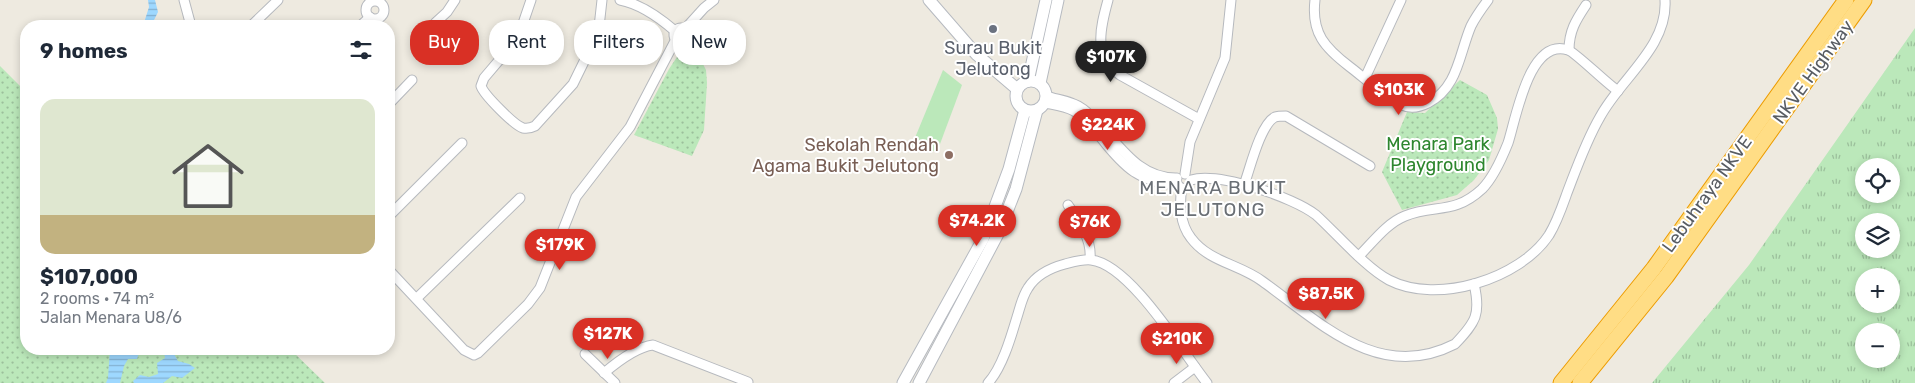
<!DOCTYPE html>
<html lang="en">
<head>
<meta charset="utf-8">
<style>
  :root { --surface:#fff; --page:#f6f6f7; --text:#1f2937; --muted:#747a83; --line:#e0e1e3; --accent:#d93025 }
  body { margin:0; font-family:Rubik,sans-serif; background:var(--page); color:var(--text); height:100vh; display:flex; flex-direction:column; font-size:19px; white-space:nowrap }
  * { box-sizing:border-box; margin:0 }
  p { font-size:16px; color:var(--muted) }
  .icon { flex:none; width:28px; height:28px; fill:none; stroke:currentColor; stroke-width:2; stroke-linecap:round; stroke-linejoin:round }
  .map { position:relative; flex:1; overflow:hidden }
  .side { position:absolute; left:20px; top:20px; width:375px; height:335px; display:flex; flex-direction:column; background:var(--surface); border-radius:20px; box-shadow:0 2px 8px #0003 }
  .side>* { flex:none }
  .guide { position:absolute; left:410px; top:20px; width:475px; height:45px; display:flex; gap:10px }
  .buttons { position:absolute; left:1855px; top:158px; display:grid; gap:10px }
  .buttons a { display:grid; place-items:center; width:45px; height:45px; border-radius:50%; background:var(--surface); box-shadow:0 2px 8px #0003; font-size:25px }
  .price { position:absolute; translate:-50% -42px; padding:0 11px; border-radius:18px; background:var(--accent); color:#fff; font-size:16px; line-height:32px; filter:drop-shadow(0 1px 2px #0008) }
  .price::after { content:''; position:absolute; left:50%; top:30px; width:15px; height:11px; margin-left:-8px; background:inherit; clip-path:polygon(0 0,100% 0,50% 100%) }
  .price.active { background:#222; color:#fff }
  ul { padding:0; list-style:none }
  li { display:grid; align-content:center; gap:10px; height:265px; padding:0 20px }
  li+li { border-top:1px solid var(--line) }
  li span { display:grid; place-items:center; height:155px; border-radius:15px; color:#555 }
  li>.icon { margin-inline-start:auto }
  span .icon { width:90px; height:90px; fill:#fffc; stroke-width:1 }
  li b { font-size:21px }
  h2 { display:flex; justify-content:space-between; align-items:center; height:60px; padding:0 20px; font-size:21px }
  .tag { padding:0 18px; border-radius:20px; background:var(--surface); box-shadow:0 2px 8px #0003; font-size:18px; line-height:45px }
  .tag.active { background:var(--accent); color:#fff }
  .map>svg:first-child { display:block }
  .grass { fill:url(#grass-tufts); fill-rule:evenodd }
  .park { fill:url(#park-dots) }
  .pitch { fill:#bbe8ba }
  .water { fill:url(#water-rules) }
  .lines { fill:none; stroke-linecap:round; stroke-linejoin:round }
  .street-casing { stroke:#b6b9be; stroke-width:11 }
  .secondary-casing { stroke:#b6bac0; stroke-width:13 }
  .highway-casing { stroke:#ed9c00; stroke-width:17 }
  .street { stroke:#fff; stroke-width:9 }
  .secondary { stroke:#fff; stroke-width:11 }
  .highway { stroke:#ffdd85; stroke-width:15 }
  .worship-dot { fill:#6b7280; stroke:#fff; stroke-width:2 }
  .education-dot { fill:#8d6e63; stroke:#fff; stroke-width:2 }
  .labels { text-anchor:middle; stroke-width:4; stroke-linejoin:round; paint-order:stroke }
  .worship-label { font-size:18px; fill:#5b616d; stroke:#fff }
  .street-label { font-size:18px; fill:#595d63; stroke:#fff }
  .park-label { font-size:18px; fill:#2d862e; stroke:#fff }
  .education-label { font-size:18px; fill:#785e54; stroke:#fff; text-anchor:end }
  .neighbourhood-label { font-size:19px; letter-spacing:1px; fill:#6a6f75; stroke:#fff }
</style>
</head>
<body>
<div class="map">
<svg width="1915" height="383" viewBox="0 0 1915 383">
  <defs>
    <pattern id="grass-tufts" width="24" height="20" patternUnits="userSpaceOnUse" patternTransform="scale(1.25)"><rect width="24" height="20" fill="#bbe8ba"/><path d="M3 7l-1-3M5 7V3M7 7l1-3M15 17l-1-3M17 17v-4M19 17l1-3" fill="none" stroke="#9bbf9b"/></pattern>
    <pattern id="park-dots" width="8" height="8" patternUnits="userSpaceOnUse" patternTransform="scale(1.25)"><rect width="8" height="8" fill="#bbe8ba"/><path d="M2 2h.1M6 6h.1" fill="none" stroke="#9bbf9b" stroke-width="1.8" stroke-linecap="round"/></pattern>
    <pattern id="water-rules" width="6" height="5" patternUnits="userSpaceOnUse" patternTransform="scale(1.25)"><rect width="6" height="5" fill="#9ed8ff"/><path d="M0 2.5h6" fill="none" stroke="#84b2d2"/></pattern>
  </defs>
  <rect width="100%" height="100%" fill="#eeeae0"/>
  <path class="grass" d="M1915,28V383H1652L1749,265ZM1864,166H1891V194H1864ZM1864,221H1891V249H1864ZM1864,276H1891V304H1864ZM1864,331H1891V359H1864Z"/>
  <g class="park">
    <polygon points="685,45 701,60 706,70 707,83 704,130 692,156 634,135 669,69"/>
    <polygon points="0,66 26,92 26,349 290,349 325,383 0,383"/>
    <polygon points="1460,80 1487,95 1497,118 1498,129 1489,160 1474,180 1457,195 1402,210 1382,172 1407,112 1425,113"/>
  </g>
  <polygon class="pitch" points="943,70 962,85 937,152 912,145"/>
  <g class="water">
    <polygon points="148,0 155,0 158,12 151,26 143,26 149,7"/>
    <polygon points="110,349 137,349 139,353 137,359 128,359 124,366 120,383 106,383 108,378"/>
    <polygon points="154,349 175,349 174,354 178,361 189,364 195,368 182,378 172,376 163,383 134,383 133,381 140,375 149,377 158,374 157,363 165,358 164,351 154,351"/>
  </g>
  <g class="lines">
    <g class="street-casing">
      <g id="street">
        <polyline points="184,0 191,26"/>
        <path d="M531,0L518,38L484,78L481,86C484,95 514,125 523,128C528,129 531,128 535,126L573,84L596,37L599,27L602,0"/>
        <path d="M620,0C641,4 660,18 675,31"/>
        <path d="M1108,0C1100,29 1093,55 1120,75L1199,119"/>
        <path d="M1315,0C1311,33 1325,48 1350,67C1366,79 1383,96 1402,105C1410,109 1420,107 1428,103C1458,88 1459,54 1471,26C1476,16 1482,8 1488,0"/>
        <circle cx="375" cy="10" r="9"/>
        <polyline points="435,23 447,12 455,0"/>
        <polyline points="251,26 278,0"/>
        <polyline points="360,26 370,17"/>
        <circle cx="681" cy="35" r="7"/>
        <polyline points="685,29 704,8 714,0"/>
        <path d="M1569,50C1569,31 1576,20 1586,5"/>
        <polyline points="1365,78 1401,0"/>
        <path d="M1046,96C1058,100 1073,101 1083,109C1114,133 1132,179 1177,178"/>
        <path d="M1045,103C1055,105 1065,106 1074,111C1085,118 1094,129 1102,139C1124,167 1140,183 1178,185"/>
        <polyline points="389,104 412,80"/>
        <polyline points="1185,174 1190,142 1225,58 1231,0"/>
        <path d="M1191,180C1219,172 1293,197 1316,215C1336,233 1366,268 1389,280C1437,305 1520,279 1549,235C1557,222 1562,207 1567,193C1577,167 1586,141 1600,117C1620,79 1668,47 1665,0"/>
        <path d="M1244,185C1250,169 1260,125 1275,117C1278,116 1283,116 1286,116L1370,166"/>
        <path d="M1182,188C1179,204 1180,224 1191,238C1209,262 1239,264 1262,281C1321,323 1379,383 1455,344C1476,322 1481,314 1474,284"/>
        <path d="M1068,205C1079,221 1092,239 1090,259"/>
        <polyline points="389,216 462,143"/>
        <path d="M1359,256C1373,242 1387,223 1405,216C1435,204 1454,215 1482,189C1494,177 1502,158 1508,143C1516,119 1529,37 1568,50C1575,52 1607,84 1618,91"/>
        <polyline points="389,270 464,350 474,355 478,353 528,304 540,288 576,197 630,127 676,39"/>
        <polyline points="417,298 520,198"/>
        <polyline points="585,354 615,383"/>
        <path d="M604,373C617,362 636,347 653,345L748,382"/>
        <path d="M988,383C1002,368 1011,337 1017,317C1020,308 1022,297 1028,288C1036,275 1050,268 1065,264C1073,262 1083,259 1091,260C1130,264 1183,353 1207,383"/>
        <polyline points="1174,383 1195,367"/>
      </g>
    </g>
    <g class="secondary-casing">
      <g id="secondary">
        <polyline points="929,0 976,54 1017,89"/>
        <circle cx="1031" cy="96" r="15"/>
        <polyline points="1028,81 1046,0"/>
        <polyline points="1040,83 1058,0"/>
        <polyline points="903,383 983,239 1009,169 1025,110"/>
        <polyline points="919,383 999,232 1016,189 1037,110"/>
      </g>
    </g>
    <g class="highway-casing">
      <g id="highway">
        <polyline points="1561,383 1654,268 1846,0"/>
        <polyline points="1580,383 1666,277 1864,0"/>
      </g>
    </g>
    <use href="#street" class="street"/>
    <use href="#secondary" class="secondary"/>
    <use href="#highway" class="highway"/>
  </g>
  <circle class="worship-dot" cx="993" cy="29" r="5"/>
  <circle class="education-dot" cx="949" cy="155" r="5"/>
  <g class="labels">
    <g class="worship-label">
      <text x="993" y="54">Surau Bukit<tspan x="993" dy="21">Jelutong</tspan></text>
    </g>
    <g class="street-label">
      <text transform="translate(1813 72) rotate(-54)" y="6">NKVE Highway</text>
      <text transform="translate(1707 194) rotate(-54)" y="6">Lebuhraya NKVE</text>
    </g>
    <g class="park-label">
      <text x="1438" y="150">Menara Park<tspan x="1438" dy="21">Playground</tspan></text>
    </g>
    <g class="education-label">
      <text x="939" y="151">Sekolah Rendah<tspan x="939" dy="21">Agama Bukit Jelutong</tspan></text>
    </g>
    <g class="neighbourhood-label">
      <text x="1213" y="194">MENARA BUKIT<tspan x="1213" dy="22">JELUTONG</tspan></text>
    </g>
  </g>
</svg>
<div class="buttons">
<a><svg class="icon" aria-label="locate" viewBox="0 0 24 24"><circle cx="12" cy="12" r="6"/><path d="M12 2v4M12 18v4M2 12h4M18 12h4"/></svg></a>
<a><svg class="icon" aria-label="layers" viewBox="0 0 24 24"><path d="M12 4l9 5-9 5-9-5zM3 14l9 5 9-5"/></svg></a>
<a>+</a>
<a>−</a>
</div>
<b class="price active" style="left:1111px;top:83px">$107K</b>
<b class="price" style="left:1399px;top:116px">$103K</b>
<b class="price" style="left:1108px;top:151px">$224K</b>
<b class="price" style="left:977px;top:247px">$74.2K</b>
<b class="price" style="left:1090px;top:248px">$76K</b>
<b class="price" style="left:560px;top:271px">$179K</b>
<b class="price" style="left:1326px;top:320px">$87.5K</b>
<b class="price" style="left:608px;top:360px">$127K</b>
<b class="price" style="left:1177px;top:365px">$210K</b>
<div class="guide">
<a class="tag active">Buy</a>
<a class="tag">Rent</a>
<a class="tag">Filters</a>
<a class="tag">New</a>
</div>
<section class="side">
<h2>9 homes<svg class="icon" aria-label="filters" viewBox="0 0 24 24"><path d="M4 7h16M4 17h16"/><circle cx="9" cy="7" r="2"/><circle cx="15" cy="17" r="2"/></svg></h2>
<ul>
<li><span style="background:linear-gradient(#dfe7d0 75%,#c2b280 0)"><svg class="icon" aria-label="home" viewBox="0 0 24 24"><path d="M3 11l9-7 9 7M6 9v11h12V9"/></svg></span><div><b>$107,000</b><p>2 rooms · 74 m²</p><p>Jalan Menara U8/6</p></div></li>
</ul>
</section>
</div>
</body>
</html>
